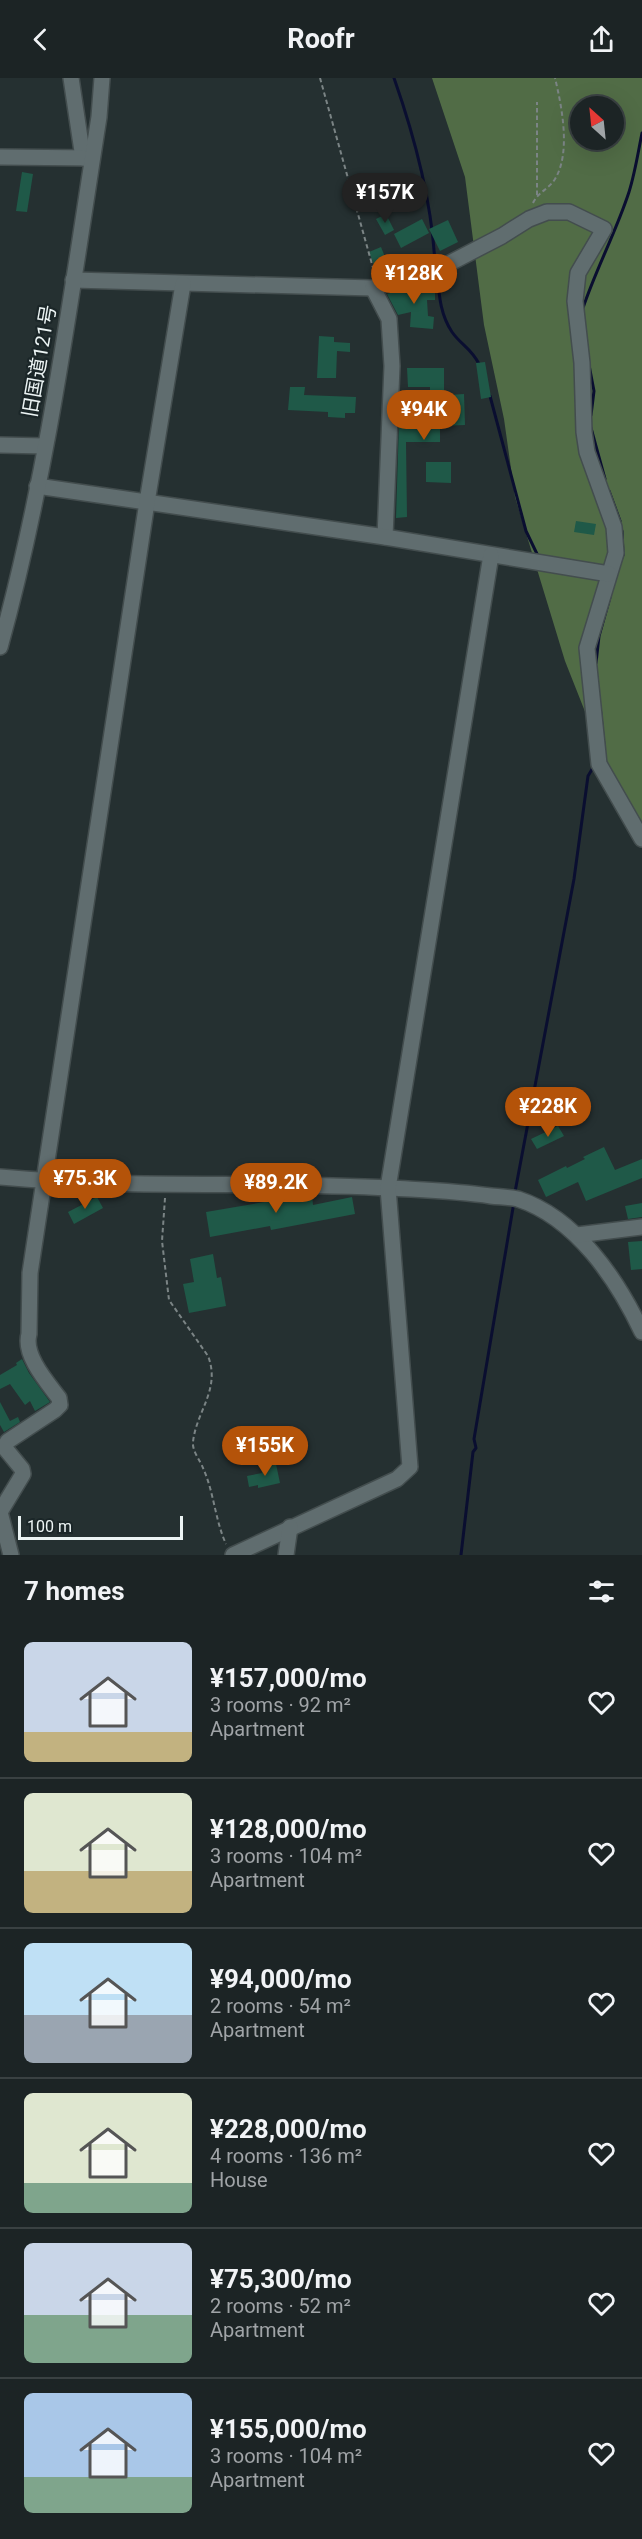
<!DOCTYPE html>
<html lang="en">
<head>
<meta charset="utf-8">
<style>
  :root { --surface:#1c2425; --page:#252c2d; --text:#f1f3f6; --muted:#a0a4a7; --line:#3a4142; --accent:#b45309 }
  body { margin:0; font-family:Roboto,"Noto Sans JP",sans-serif; background:var(--page); color:var(--text); height:100vh; display:flex; flex-direction:column; font-size:22px; white-space:nowrap }
  * { box-sizing:border-box; margin:0 }
  p { font-size:20px; color:var(--muted) }
  .icon { flex:none; width:33px; height:33px; fill:none; stroke:currentColor; stroke-width:2; stroke-linecap:round; stroke-linejoin:round }
  .map { position:relative; height:1477px; overflow:hidden }
  .details { display:flex; flex-direction:column; background:var(--surface); flex:1 }
  .details>* { flex:none }
  .needle { width:39px; rotate:333deg }
  .fabs { position:absolute; left:570px; top:18px; display:grid; gap:12px }
  .fabs a { display:grid; place-items:center; width:54px; height:54px; border-radius:50%; background:var(--surface); box-shadow:0 6px 24px #0002,0 0 0 2px var(--line); font-size:30px }
  .scale { position:absolute; left:18px; bottom:15px; width:165px; box-sizing:border-box; padding-left:6px; border:3px solid #ecf4f4; border-top:0; font-size:16px; line-height:21px; white-space:nowrap; color:#ecf4f4; -webkit-text-stroke:4px #1b2628; paint-order:stroke }
  .price { position:absolute; translate:-50% -51px; padding:0 14px; border-radius:21px; background:var(--accent); color:#fff; font-size:20px; line-height:39px; filter:drop-shadow(0 2px 3px #0008) }
  .price::after { content:''; position:absolute; left:50%; top:36px; width:18px; height:14px; margin-left:-9px; background:inherit; clip-path:polygon(0 0,100% 0,50% 100%) }
  .price.selected { background:#222; color:#fff }
  ul { padding:0; list-style:none }
  li { display:flex; align-items:center; gap:18px; height:150px; padding:0 24px }
  li+li { border-top:2px solid var(--line) }
  li span { display:grid; place-items:center; flex:none; width:168px; height:120px; border-radius:9px; color:#555 }
  li>.icon { margin-inline-start:auto }
  span .icon { width:72px; height:72px; fill:#fffc; stroke-width:1 }
  li b { font-size:26px }
  h2 { display:flex; justify-content:space-between; align-items:center; height:72px; padding:0 24px; font-size:26px }
  header { display:flex; justify-content:space-between; align-items:center; height:78px; padding:0 24px; background:var(--surface); font-size:27px; font-weight:700 }
  .map>svg:first-child { display:block }
  .forest { fill:#516c46; fill-rule:evenodd }
  .lines { fill:none; stroke-linecap:round; stroke-linejoin:round }
  .stream { stroke:#0a0e30; stroke-width:3 }
  .building { fill:#1f5948 }
  .minor-casing { stroke:#434d4e; stroke-width:18 }
  .path { stroke:#7b8485; stroke-width:2; stroke-dasharray:4.5 3; stroke-linecap:butt }
  .minor { stroke:#606d6f; stroke-width:15 }
  .labels { text-anchor:middle; stroke-width:4.5; stroke-linejoin:round; paint-order:stroke }
  .street-label { font-size:20px; fill:#ecf4f4; stroke:#1b2628 }
</style>
</head>
<body>
<header><svg class="icon" aria-label="back" viewBox="0 0 24 24"><path d="M15 5l-7 7 7 7"/></svg>Roofr<svg class="icon" aria-label="share" viewBox="0 0 24 24"><path d="M12 15V3M7 8l5-5 5 5M5 13v7h14v-7"/></svg></header>
<div class="map">
<svg width="642" height="1477" viewBox="0 0 642 1477">
  <rect width="100%" height="100%" fill="#253031"/>
  <path class="forest" d="M432,0H642V758L601,674L565,583L515,419L504,341L484,247L465,99ZM580,28H614V62H580Z"/>
  <g class="lines">
    <g class="stream">
      <path d="M394,0C414,57 432,125 435,186"/>
      <path d="M437,195C439,216 440,236 452,254C461,267 471,270 479,286"/>
      <path d="M583,230C596,191 616,154 629,114C635,95 638,75 642,55"/>
      <polyline points="589,287 594,313 591,337"/>
      <polyline points="490,318 526,453 538,478"/>
      <polyline points="591,350 605,401"/>
      <polyline points="609,413 620,443"/>
      <polyline points="619,487 623,477 622,453"/>
      <polyline points="596,585 599,558 610,519"/>
      <polyline points="600,628 604,668"/>
      <polyline points="515,1114 574,801 588,698 594,688"/>
      <polyline points="461,1477 473,1374 476,1370 474,1361 514,1124"/>
    </g>
  </g>
  <g class="building">
    <polygon points="22,94 33,96 27,134 16,133"/>
    <polygon points="386,136 394,152 385,157 376,141"/>
    <polygon points="422,141 429,155 401,170 394,156"/>
    <polygon points="448,142 458,164 440,173 429,151"/>
    <polygon points="381,169 391,194 378,198 369,174"/>
    <polygon points="435,209 435,222 427,222 428,238 434,239 433,251 410,249 411,234 398,237 387,216 405,210"/>
    <polygon points="319,258 334,259 334,264 350,265 350,274 337,273 336,300 317,300"/>
    <polygon points="485,284 491,319 481,321 476,285"/>
    <polygon points="407,290 444,290 444,314 430,314 430,309 408,309"/>
    <polygon points="290,309 305,309 304,317 356,319 355,335 345,335 345,340 328,339 328,334 288,332"/>
    <polygon points="464,316 465,347 440,348 440,364 406,364 407,439 396,440 399,345 424,346 426,331 450,334 449,317"/>
    <polygon points="426,384 451,384 451,405 426,404"/>
    <polygon points="576,443 596,446 594,457 574,454"/>
    <polygon points="558,1048 564,1058 537,1071 531,1061"/>
    <polygon points="604,1069 615,1092 642,1081 642,1100 586,1123 578,1104 546,1119 538,1102 566,1088 567,1090 585,1081 583,1079"/>
    <polygon points="269,1117 312,1117 313,1127 352,1119 355,1136 271,1152 270,1148 210,1159 206,1134 270,1123"/>
    <polygon points="97,1119 103,1130 74,1146 68,1134"/>
    <polygon points="642,1125 642,1139 628,1141 625,1128"/>
    <polygon points="642,1163 642,1191 631,1192 628,1164"/>
    <polygon points="213,1176 217,1200 221,1199 226,1228 189,1235 183,1206 194,1204 190,1181"/>
    <polygon points="22,1281 29,1295 50,1324 35,1333 30,1323 25,1327 10,1306 0,1311 0,1297 17,1287 16,1285"/>
    <polygon points="0,1324 10,1343 18,1339 20,1344 4,1354 0,1347"/>
    <polygon points="276,1386 280,1405 258,1410 258,1407 249,1409 247,1398 262,1395 261,1390"/>
  </g>
  <g class="lines">
    <g class="minor-casing">
      <g id="minor">
        <polyline points="71,0 83,80"/>
        <polyline points="0,79 92,80"/>
        <polyline points="73,202 373,210 448,186 502,158 529,141 547,134 569,134 604,151 578,195 575,223 582,285 584,354 587,374 614,449 616,475 587,570 599,686 642,761"/>
        <polyline points="373,210 389,241 392,288 385,459"/>
        <polyline points="0,367 45,368"/>
        <polyline points="37,408 385,459 609,496"/>
        <path d="M0,569C48,396 71,216 99,39L102,0"/>
        <path d="M0,1099C130,1111 261,1103 391,1110C424,1112 457,1113 491,1118C499,1119 509,1119 518,1121C576,1140 617,1201 642,1254"/>
        <polyline points="577,1157 642,1149"/>
        <path d="M11,1477L0,1434L23,1396L22,1391L4,1369L8,1363L55,1332L60,1327L59,1320C47,1304 23,1277 29,1256L30,1195L147,424L183,206"/>
        <polyline points="233,1477 397,1401 410,1389 388,1110 491,477"/>
        <polyline points="286,1477 290,1449"/>
      </g>
    </g>
    <g class="path">
      <polyline points="320,0 375,197"/>
      <polyline points="537,117 537,24"/>
      <path d="M533,125C538,114 549,111 555,101C571,75 562,29 555,0"/>
      <path d="M165,1120L162,1163L169,1222L208,1278C221,1311 196,1334 193,1364C192,1373 200,1382 203,1390C214,1414 215,1442 226,1466"/>
    </g>
    <use href="#minor" class="minor"/>
  </g>
  <g class="labels">
    <g class="street-label">
      <text transform="translate(39 283) rotate(-80)" y="7">旧国道121号</text>
    </g>
  </g>
</svg>
<div class="fabs">
<a><svg class="needle" viewBox="-14 -14 28 28"><path d="M0-13l5 13h-10z" fill="#e53935"/><path d="M0 13l5-13h-10z" fill="#a0a4a7"/></svg></a>
</div>
<div class="scale">100 m</div>
<b class="price selected" style="left:385px;top:146px">¥157K</b>
<b class="price" style="left:414px;top:227px">¥128K</b>
<b class="price" style="left:424px;top:363px">¥94K</b>
<b class="price" style="left:548px;top:1060px">¥228K</b>
<b class="price" style="left:85px;top:1132px">¥75.3K</b>
<b class="price" style="left:276px;top:1136px">¥89.2K</b>
<b class="price" style="left:265px;top:1399px">¥155K</b>
</div>
<section class="details">
<h2>7 homes<svg class="icon" aria-label="filters" viewBox="0 0 24 24"><path d="M4 7h16M4 17h16"/><circle cx="9" cy="7" r="2"/><circle cx="15" cy="17" r="2"/></svg></h2>
<ul>
<li><span style="background:linear-gradient(#c9d6e8 75%,#c2b280 0)"><svg class="icon" aria-label="home" viewBox="0 0 24 24"><path d="M3 11l9-7 9 7M6 9v11h12V9"/></svg></span><div><b>¥157,000/mo</b><p>3 rooms · 92 m²</p><p>Apartment</p></div><svg class="icon" aria-label="heart" viewBox="0 0 24 24"><path d="M12 20l-8-8c-3-5 5-10 8-4 3-6 11-1 8 4z"/></svg></li>
<li><span style="background:linear-gradient(#dfe7d0 65%,#c2b280 0)"><svg class="icon" aria-label="home" viewBox="0 0 24 24"><path d="M3 11l9-7 9 7M6 9v11h12V9"/></svg></span><div><b>¥128,000/mo</b><p>3 rooms · 104 m²</p><p>Apartment</p></div><svg class="icon" aria-label="heart" viewBox="0 0 24 24"><path d="M12 20l-8-8c-3-5 5-10 8-4 3-6 11-1 8 4z"/></svg></li>
<li><span style="background:linear-gradient(#bfe0f5 60%,#9aa5b1 0)"><svg class="icon" aria-label="home" viewBox="0 0 24 24"><path d="M3 11l9-7 9 7M6 9v11h12V9"/></svg></span><div><b>¥94,000/mo</b><p>2 rooms · 54 m²</p><p>Apartment</p></div><svg class="icon" aria-label="heart" viewBox="0 0 24 24"><path d="M12 20l-8-8c-3-5 5-10 8-4 3-6 11-1 8 4z"/></svg></li>
<li><span style="background:linear-gradient(#dfe7d0 75%,#7fa58c 0)"><svg class="icon" aria-label="home" viewBox="0 0 24 24"><path d="M3 11l9-7 9 7M6 9v11h12V9"/></svg></span><div><b>¥228,000/mo</b><p>4 rooms · 136 m²</p><p>House</p></div><svg class="icon" aria-label="heart" viewBox="0 0 24 24"><path d="M12 20l-8-8c-3-5 5-10 8-4 3-6 11-1 8 4z"/></svg></li>
<li><span style="background:linear-gradient(#c9d6e8 60%,#7fa58c 0)"><svg class="icon" aria-label="home" viewBox="0 0 24 24"><path d="M3 11l9-7 9 7M6 9v11h12V9"/></svg></span><div><b>¥75,300/mo</b><p>2 rooms · 52 m²</p><p>Apartment</p></div><svg class="icon" aria-label="heart" viewBox="0 0 24 24"><path d="M12 20l-8-8c-3-5 5-10 8-4 3-6 11-1 8 4z"/></svg></li>
<li><span style="background:linear-gradient(#a9c7e8 70%,#7fa58c 0)"><svg class="icon" aria-label="home" viewBox="0 0 24 24"><path d="M3 11l9-7 9 7M6 9v11h12V9"/></svg></span><div><b>¥155,000/mo</b><p>3 rooms · 104 m²</p><p>Apartment</p></div><svg class="icon" aria-label="heart" viewBox="0 0 24 24"><path d="M12 20l-8-8c-3-5 5-10 8-4 3-6 11-1 8 4z"/></svg></li>
</ul>
</section>
</body>
</html>
